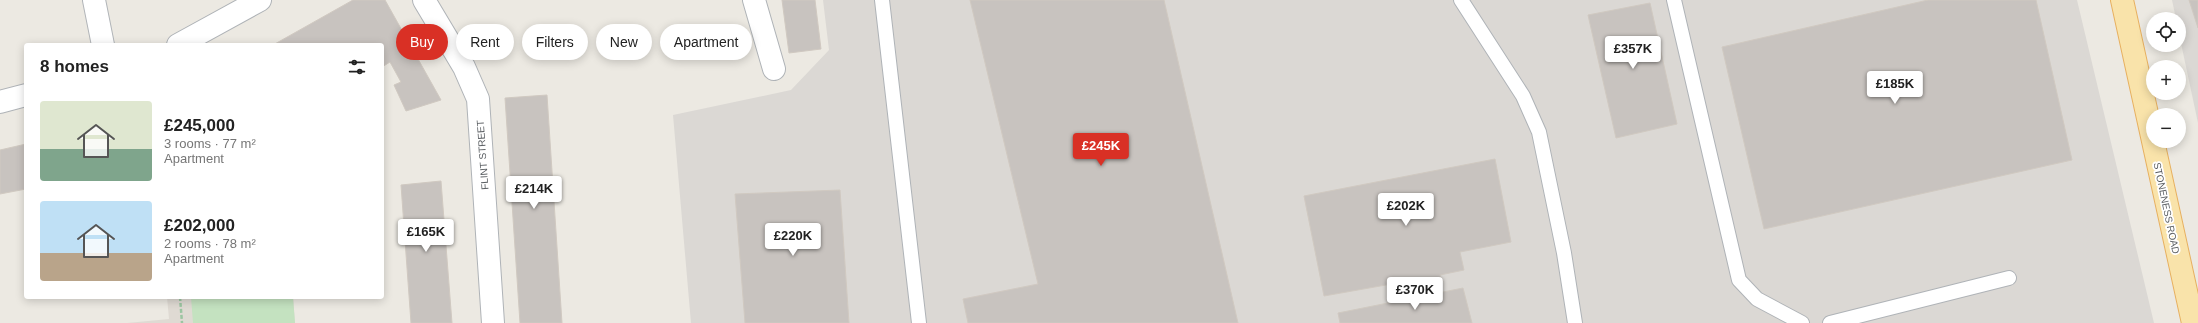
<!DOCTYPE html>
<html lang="en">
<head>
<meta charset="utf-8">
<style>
  :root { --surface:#fff; --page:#f6f6f6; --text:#222; --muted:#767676; --accent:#d93025 }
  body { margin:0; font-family:Arial,sans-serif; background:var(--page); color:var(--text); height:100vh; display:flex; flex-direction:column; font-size:15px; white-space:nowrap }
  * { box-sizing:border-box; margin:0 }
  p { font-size:13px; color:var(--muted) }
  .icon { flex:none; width:22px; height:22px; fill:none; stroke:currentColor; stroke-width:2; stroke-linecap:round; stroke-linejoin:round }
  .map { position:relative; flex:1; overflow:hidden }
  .sheet { position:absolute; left:24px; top:43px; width:360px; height:256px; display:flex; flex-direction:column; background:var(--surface); border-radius:4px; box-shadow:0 2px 10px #0003 }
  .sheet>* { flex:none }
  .guide { position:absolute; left:396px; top:24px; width:380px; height:36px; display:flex; gap:8px }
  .fabs { position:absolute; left:2146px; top:12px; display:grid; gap:8px }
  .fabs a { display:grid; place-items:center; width:40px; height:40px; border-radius:50%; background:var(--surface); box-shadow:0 2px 10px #0003; font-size:20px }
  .price { position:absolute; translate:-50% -34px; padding:0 9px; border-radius:4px; background:#fff; color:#222; font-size:13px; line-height:26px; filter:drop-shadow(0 1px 2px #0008) }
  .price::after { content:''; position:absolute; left:50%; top:24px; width:12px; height:9px; margin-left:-6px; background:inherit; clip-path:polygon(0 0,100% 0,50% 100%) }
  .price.active { background:var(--accent); color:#fff }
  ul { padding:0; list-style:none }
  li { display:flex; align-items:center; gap:12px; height:100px; padding:0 16px }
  li span { display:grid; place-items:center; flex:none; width:112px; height:80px; border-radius:4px; color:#555 }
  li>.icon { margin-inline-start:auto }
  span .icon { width:48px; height:48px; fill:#fffc; stroke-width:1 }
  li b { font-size:17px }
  h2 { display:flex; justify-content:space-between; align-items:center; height:48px; padding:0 16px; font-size:17px }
  .tag { padding:0 14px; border-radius:18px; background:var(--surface); box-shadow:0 2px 10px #0003; font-size:14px; line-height:36px }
  .tag.active { background:var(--accent); color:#fff }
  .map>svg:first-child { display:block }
  .industrial { fill:#dbd8d4 }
  .education { fill:#dfdad3 }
  .green { fill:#c4e2c0 }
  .building { fill:#c8c3bf; stroke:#d0c9c1 }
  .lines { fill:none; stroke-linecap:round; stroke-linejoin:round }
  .service-casing { stroke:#afb3b7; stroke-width:16 }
  .minor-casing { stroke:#afb3b7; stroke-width:24 }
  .tertiary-casing { stroke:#afb3b7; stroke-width:24 }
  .primary-casing { stroke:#e7b060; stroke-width:24 }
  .path { stroke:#9bc5a1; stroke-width:2.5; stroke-dasharray:4 2; stroke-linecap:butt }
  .service { stroke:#fff; stroke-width:14 }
  .minor { stroke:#fff; stroke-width:22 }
  .tertiary { stroke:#fff; stroke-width:22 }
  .primary { stroke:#f9e3aa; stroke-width:22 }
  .labels { text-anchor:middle; stroke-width:3.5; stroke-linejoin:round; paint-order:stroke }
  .street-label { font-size:10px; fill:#5a5e62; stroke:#fff }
</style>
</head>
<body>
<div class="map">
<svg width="2198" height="323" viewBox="0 0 2198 323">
  <rect width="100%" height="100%" fill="#ece9e2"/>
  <g class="industrial">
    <polygon points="823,0 2077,0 2154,323 691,323 673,115 791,90 829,50"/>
    <polygon points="2172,0 2198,0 2198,123 2179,34 2179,19 2176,19"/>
  </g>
  <polygon class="education" points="167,297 293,297 295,323 127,323 169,319"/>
  <polygon class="green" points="191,297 293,297 295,323 193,323"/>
  <g class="building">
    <polygon points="353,0 385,0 441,100 406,111 394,85 401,82 390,62 382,67 382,45 363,45 361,43 357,45 273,45"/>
    <polygon points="782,0 815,0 821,49 789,53"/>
    <polygon points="970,0 1164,0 1238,323 968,323 963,299 1038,284"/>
    <polygon points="1928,0 2036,0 2072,160 1764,229 1722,47"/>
    <polygon points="2189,0 2198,0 2198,28"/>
    <polygon points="1650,3 1677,124 1616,138 1588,15"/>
    <polygon points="547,95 562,323 520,323 505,98"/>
    <polygon points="26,144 26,189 0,194 0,150"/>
    <polygon points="1495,159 1511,242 1460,252 1464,270 1440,275 1443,282 1416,287 1414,280 1324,296 1304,196"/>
    <polygon points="441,181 452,323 411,323 401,185"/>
    <polygon points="840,190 849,323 745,323 735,194"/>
    <polygon points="1463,288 1472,323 1340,323 1338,313"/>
  </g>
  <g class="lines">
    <g class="service-casing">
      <g id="service">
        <polyline points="882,0 919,323"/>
        <polyline points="1461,0 1523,96 1539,132 1564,253 1575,323"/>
        <polyline points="1674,0 1739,280 1757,299 1802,323"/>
        <polyline points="1830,323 2009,278"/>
      </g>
    </g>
    <g class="minor-casing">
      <g id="minor">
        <polyline points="94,0 103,45"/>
        <polyline points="424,0 464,67 478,99 493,323"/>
        <polyline points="754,0 774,69"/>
      </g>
    </g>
    <g class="tertiary-casing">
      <g id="tertiary">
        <polyline points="178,45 260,0"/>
        <polyline points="0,102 26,95"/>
      </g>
    </g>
    <g class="primary-casing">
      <polyline id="primary" points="2122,0 2193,323"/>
    </g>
    <polyline class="path" points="180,297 182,323"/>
    <use href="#service" class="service"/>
    <use href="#minor" class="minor"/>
    <use href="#tertiary" class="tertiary"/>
    <use href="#primary" class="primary"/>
  </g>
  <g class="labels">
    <g class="street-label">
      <text transform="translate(482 155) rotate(-94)" y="4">FLINT STREET</text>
      <text transform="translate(2167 208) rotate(78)" y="4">STONENESS ROAD</text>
    </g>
  </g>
</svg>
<div class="fabs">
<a><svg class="icon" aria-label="locate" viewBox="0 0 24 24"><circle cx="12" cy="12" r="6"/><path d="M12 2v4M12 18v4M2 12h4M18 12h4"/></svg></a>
<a>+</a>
<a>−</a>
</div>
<b class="price" style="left:1633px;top:70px">£357K</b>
<b class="price" style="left:1895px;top:105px">£185K</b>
<b class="price active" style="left:1101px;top:167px">£245K</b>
<b class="price" style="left:534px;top:210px">£214K</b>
<b class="price" style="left:1406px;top:227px">£202K</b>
<b class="price" style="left:426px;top:253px">£165K</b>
<b class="price" style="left:793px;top:257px">£220K</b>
<b class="price" style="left:1415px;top:311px">£370K</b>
<div class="guide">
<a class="tag active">Buy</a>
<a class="tag">Rent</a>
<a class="tag">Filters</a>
<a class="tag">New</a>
<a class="tag">Apartment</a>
</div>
<section class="sheet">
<h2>8 homes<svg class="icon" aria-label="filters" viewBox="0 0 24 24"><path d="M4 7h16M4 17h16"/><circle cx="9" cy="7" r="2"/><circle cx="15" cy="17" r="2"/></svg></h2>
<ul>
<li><span style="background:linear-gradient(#dfe7d0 60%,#7fa58c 0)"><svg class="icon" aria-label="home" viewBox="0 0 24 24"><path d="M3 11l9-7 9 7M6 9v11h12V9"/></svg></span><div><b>£245,000</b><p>3 rooms · 77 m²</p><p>Apartment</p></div></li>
<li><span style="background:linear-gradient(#bfe0f5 65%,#b9a48a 0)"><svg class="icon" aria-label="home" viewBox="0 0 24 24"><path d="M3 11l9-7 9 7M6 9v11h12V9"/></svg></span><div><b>£202,000</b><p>2 rooms · 78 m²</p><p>Apartment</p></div></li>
</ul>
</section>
</div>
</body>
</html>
